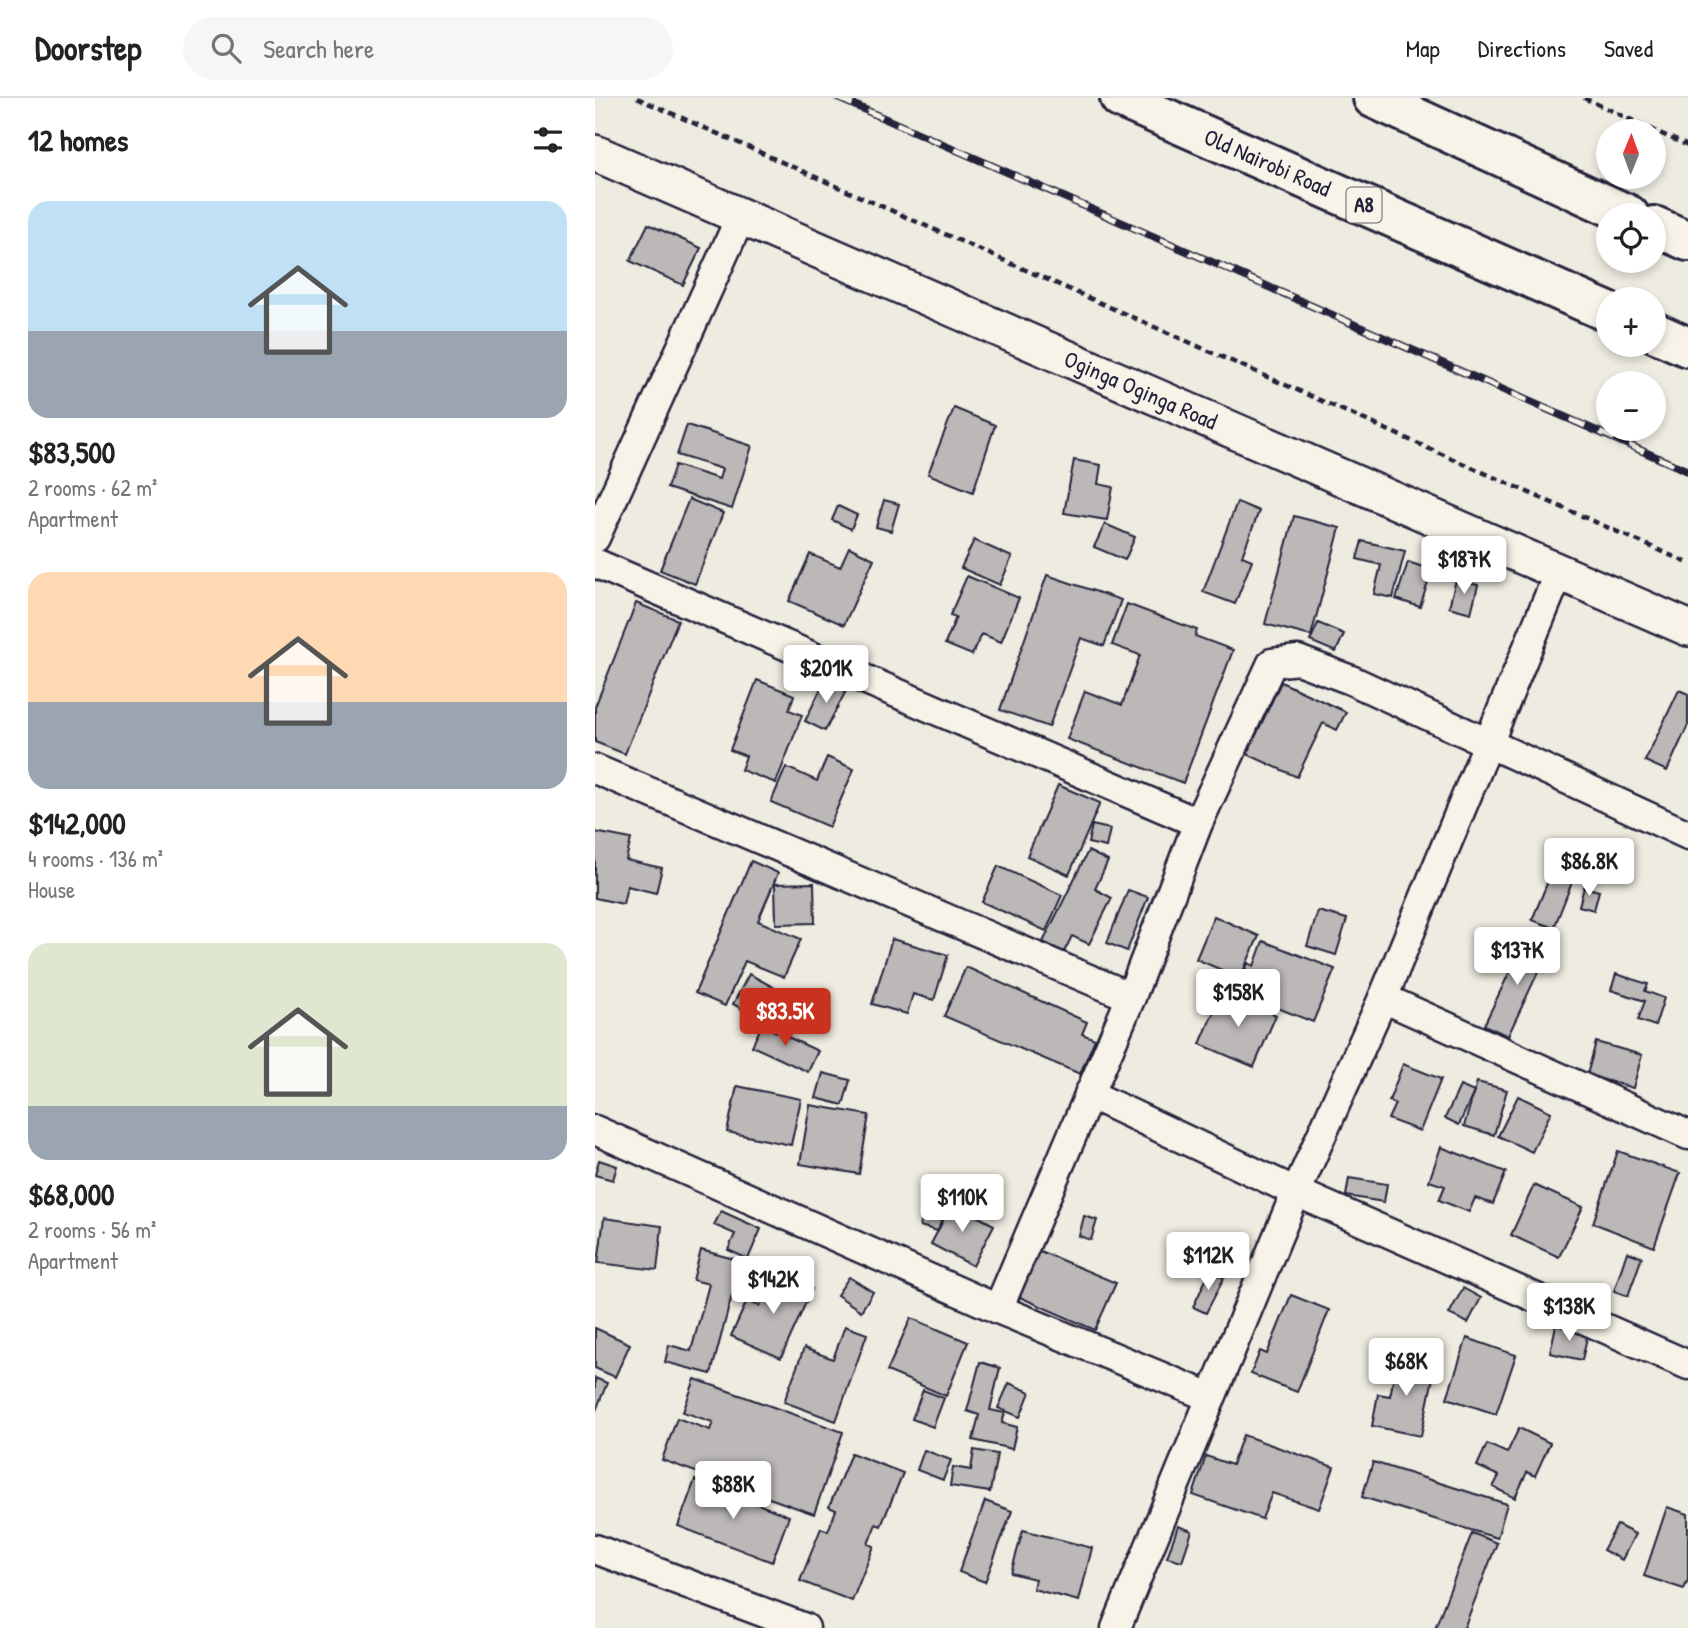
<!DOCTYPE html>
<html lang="en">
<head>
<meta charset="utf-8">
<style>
  :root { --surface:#fff; --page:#f6f6f6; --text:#222; --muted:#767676; --line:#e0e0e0; --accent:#c8321e }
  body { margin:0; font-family:"Patrick Hand",sans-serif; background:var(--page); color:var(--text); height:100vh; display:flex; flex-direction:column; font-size:26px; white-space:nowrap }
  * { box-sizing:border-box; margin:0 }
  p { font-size:23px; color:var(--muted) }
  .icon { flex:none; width:38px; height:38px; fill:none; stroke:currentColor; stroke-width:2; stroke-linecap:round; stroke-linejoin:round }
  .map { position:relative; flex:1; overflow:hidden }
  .panel { display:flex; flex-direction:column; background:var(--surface); width:595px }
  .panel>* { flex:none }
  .needle { width:46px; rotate:1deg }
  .tools { position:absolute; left:1001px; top:21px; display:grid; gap:14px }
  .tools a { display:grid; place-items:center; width:70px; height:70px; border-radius:50%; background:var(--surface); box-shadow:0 4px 10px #0003; font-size:35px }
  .price { position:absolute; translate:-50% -60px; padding:0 16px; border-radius:7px; background:#fff; color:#222; font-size:23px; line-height:46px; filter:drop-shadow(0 2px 4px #0008) }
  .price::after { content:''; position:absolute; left:50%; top:42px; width:21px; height:16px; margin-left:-10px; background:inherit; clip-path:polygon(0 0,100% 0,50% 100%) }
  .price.selected { background:var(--accent); color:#fff }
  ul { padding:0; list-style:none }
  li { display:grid; align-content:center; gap:14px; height:371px; padding:0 28px }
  li span { display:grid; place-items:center; height:217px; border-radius:21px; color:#555 }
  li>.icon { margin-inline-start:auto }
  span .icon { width:126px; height:126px; fill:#fffc; stroke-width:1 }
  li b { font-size:30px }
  h2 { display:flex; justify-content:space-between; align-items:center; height:84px; padding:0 28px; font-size:30px }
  header { display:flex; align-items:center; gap:42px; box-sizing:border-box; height:98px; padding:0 35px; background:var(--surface); border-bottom:2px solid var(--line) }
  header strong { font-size:33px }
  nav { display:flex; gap:38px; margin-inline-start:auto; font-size:24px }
  .search { width:490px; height:63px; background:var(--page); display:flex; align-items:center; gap:18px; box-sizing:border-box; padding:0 24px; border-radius:38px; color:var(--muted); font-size:26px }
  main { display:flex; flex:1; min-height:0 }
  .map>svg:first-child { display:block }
  .building { fill:#bbb8b7; stroke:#22223b; stroke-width:2 }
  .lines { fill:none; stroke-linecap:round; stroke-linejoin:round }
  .minor-casing { stroke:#22223b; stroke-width:33 }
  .tertiary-casing { stroke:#22223b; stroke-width:40 }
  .trunk-casing { stroke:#22223b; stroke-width:44 }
  .path { stroke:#22223b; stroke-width:4.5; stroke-dasharray:7 5; stroke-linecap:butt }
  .minor { stroke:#f7f3e8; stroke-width:28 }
  .tertiary { stroke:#f7f3e8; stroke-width:35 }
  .trunk { stroke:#f7f3e8; stroke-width:38 }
  .rail-casing { stroke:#22223b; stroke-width:8 }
  .rail { stroke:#f7f3e8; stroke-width:5; stroke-dasharray:16; stroke-linecap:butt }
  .labels { text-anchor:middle; stroke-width:7; stroke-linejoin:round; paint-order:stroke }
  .shield { fill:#f7f3e8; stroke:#62616f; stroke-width:2 }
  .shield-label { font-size:21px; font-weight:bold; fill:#22223b }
  .street-label { font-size:23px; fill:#22223b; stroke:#f7f3e8 }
</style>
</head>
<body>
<header>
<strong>Doorstep</strong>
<div class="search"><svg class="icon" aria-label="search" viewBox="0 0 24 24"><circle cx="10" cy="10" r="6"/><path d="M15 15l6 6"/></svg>Search here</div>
<nav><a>Map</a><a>Directions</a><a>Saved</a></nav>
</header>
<main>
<section class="panel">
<h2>12 homes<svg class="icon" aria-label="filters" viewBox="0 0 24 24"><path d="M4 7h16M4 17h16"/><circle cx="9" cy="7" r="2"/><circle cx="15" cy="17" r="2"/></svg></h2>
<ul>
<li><span style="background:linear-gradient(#bfe0f5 60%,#9aa5b1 0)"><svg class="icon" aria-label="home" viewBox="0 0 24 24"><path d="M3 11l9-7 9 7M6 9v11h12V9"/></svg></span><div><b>$83,500</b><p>2 rooms · 62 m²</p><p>Apartment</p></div></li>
<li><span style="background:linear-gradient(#ffd9b3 60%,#9aa5b1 0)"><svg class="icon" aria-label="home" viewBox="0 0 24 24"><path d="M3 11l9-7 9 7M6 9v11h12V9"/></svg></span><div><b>$142,000</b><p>4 rooms · 136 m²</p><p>House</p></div></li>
<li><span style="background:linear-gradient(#dfe7d0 75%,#9aa5b1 0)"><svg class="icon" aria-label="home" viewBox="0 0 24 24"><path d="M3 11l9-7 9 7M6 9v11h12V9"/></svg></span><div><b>$68,000</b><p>2 rooms · 56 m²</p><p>Apartment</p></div></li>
</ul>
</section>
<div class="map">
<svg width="1093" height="1530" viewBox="0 0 1093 1530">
  <rect width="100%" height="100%" fill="#eeebe1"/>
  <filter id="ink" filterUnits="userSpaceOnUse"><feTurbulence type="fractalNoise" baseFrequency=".0143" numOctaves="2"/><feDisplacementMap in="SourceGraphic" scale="14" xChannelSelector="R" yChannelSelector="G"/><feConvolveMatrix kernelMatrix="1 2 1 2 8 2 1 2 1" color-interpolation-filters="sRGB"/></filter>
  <g filter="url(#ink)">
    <g class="building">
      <polygon points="53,126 106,150 88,187 35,163"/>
      <polygon points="359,310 400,327 378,394 333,376"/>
      <polygon points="92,327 157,348 137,411 72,390 80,367 124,381 127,371 82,357"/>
      <polygon points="479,362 506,367 503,386 518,389 512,422 469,415"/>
      <polygon points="94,401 128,415 100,486 65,472"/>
      <polygon points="289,402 304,406 296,433 281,429"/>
      <polygon points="642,404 664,413 647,458 657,462 640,506 608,494"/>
      <polygon points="243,408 262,417 256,431 237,422"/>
      <polygon points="699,418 745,430 716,538 670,526"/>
      <polygon points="510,426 540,439 530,462 499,449"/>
      <polygon points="379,442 417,459 405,487 366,470"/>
      <polygon points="767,443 810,453 798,500 779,496 786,467 762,461"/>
      <polygon points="254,449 279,461 249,527 194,503 215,456 245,469"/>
      <polygon points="813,464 837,472 825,509 801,501"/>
      <polygon points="452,477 526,502 509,548 486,540 454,629 405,612"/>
      <polygon points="372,478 424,500 406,544 387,536 377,557 350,546 361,519 355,517"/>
      <polygon points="861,482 883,487 876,515 854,509"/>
      <polygon points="41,505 83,522 30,656 0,644 0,609"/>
      <polygon points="532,506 602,532 600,538 638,552 588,685 472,641 490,593 527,607 545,557 517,547"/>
      <polygon points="723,525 749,536 741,554 715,543"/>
      <polygon points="231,580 252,591 230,633 210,623"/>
      <polygon points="162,582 199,597 194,612 207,617 181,685 146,672 151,658 135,652"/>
      <polygon points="686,584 751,614 742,632 728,625 702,679 652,656"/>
      <polygon points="1084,592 1093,596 1093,627 1072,673 1050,663"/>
      <polygon points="232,659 259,671 234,729 176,704 191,669 222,683"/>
      <polygon points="463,687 505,705 474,777 432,758"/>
      <polygon points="497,727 515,731 511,749 493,745"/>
      <polygon points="0,734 36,741 31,762 67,770 61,795 32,788 28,806 0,800"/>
      <polygon points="493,753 513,763 500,791 517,800 494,846 477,838 469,854 448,844"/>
      <polygon points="156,763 183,775 163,823 206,841 189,879 150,863 130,908 100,895"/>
      <polygon points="403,768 467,797 451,833 387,804"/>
      <polygon points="958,771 979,779 959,830 937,822"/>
      <polygon points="219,785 220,825 181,826 180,786"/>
      <polygon points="989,789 1004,793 999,812 984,808"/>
      <polygon points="533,792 553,799 532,853 512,845"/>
      <polygon points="723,813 752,821 741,857 712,848"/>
      <polygon points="619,818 664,838 645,880 601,861"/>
      <polygon points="931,840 954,851 913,938 889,927"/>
      <polygon points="297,841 353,857 339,902 318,896 312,916 277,906"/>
      <polygon points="668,843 740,871 718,924 642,894 653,865 659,868"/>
      <polygon points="371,869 492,924 487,936 500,941 485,976 349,918"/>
      <polygon points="154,876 189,895 173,925 138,906"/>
      <polygon points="1021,876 1053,886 1050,893 1069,900 1060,928 1043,922 1050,903 1016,892"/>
      <polygon points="627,894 681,917 659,969 605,946"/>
      <polygon points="167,927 223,953 213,974 157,948"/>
      <polygon points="1001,944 1047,957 1038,990 992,977"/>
      <polygon points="808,966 846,981 825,1033 793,1021 800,1006 794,1003"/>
      <polygon points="228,975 255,982 248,1007 221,1000"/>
      <polygon points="882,984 912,992 899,1037 869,1028"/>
      <polygon points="142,988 206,1001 196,1047 132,1034"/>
      <polygon points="865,988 879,994 864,1027 850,1020"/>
      <polygon points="923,998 956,1014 937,1054 903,1038"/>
      <polygon points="215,1007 274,1017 264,1076 205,1066"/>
      <polygon points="846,1049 911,1074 898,1106 880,1100 874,1114 844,1102 850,1088 834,1083"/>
      <polygon points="1023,1053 1085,1075 1059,1149 998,1125"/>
      <polygon points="4,1062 22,1068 18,1082 0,1077"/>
      <polygon points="754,1080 792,1086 789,1104 751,1098"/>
      <polygon points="939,1087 988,1109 964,1159 916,1137"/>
      <polygon points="333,1100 351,1105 343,1133 325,1128"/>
      <polygon points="357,1105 399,1127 378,1168 336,1146"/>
      <polygon points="126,1113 166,1131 153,1161 133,1152 140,1136 119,1127"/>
      <polygon points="489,1118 502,1122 496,1142 484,1138"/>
      <polygon points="9,1120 67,1128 62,1172 3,1165"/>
      <polygon points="440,1151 521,1185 500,1232 420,1197"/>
      <polygon points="106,1152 146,1163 116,1276 70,1264 74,1247 96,1253 114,1186 98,1182"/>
      <polygon points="1032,1154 1047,1159 1033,1198 1019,1193"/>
      <polygon points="615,1173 629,1180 611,1215 598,1209"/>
      <polygon points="179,1174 217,1191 186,1260 136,1238 152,1203 164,1208"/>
      <polygon points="254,1179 278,1194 266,1213 242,1197"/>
      <polygon points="868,1190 886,1200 873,1225 854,1216"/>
      <polygon points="696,1197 734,1212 702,1294 656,1276 665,1253 672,1256"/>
      <polygon points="316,1220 373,1244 351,1298 292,1273"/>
      <polygon points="961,1227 993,1235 987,1262 955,1255"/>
      <polygon points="250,1228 272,1236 241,1323 189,1304 209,1250 238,1261"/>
      <polygon points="0,1230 35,1246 20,1279 0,1270"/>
      <polygon points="872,1240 921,1257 901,1316 852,1300"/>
      <polygon points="803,1258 841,1265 826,1338 777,1328 783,1296 795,1298"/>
      <polygon points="385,1264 405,1270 395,1312 410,1315 407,1325 422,1329 417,1351 378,1342 384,1317 372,1313"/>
      <polygon points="0,1280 12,1285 0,1315"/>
      <polygon points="100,1281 248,1334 219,1416 67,1362 82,1320 115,1332 118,1324 88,1314"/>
      <polygon points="414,1285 435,1294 425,1319 403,1310"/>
      <polygon points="328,1292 349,1300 338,1329 317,1321"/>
      <polygon points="924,1330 955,1345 940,1378 932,1374 920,1400 898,1389 904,1378 882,1368 892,1346 912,1355"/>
      <polygon points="648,1337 739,1369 724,1411 677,1395 667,1421 598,1397 611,1358 637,1367"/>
      <polygon points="329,1352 356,1362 348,1382 322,1372"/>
      <polygon points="379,1352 402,1356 395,1394 355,1388 358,1369 376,1372"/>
      <polygon points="256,1355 308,1375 286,1428 281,1426 273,1446 279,1448 257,1503 205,1483 226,1430 233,1433 241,1412 234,1409"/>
      <polygon points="778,1364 912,1406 902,1440 767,1399"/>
      <polygon points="100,1382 194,1418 177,1464 83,1428"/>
      <polygon points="390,1403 417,1413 390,1484 364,1474"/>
      <polygon points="1072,1409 1093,1416 1093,1482 1089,1491 1049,1478"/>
      <polygon points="1022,1427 1040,1436 1027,1462 1008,1452"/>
      <polygon points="583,1428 597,1433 587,1463 572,1459"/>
      <polygon points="428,1432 497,1450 484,1503 438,1491 440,1481 416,1475"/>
      <polygon points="877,1435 902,1445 869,1530 840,1530"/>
    </g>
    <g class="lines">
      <g class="minor-casing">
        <g id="minor">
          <polyline points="0,440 146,118"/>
          <polyline points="0,465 603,725"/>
          <polyline points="0,671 536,899"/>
          <polyline points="788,900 1093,1037"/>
          <polyline points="494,996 701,1094 1093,1267"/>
          <polyline points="0,1032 403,1211 615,1299"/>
          <polyline points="403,1211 536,899 603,725 677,565 703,562 756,582 1093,737"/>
          <polyline points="0,1451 210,1530"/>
          <polyline points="521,1530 701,1094 788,900 964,474"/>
        </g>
      </g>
      <g class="tertiary-casing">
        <g id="tertiary">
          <path id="s1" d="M0,55L1093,530"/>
        </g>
      </g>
      <g class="trunk-casing">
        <g id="trunk">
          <path id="s2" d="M525,0L1013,214"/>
          <polyline points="778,0 1034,117"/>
          <polyline points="1059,128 1093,143"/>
          <polyline points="1059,234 1093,249"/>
        </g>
      </g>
      <g class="path">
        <polyline points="42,0 1093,465"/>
        <polyline points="989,0 1093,48"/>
      </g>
      <use href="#minor" class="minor"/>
      <use href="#tertiary" class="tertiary"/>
      <use href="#trunk" class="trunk"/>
      <g class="rail-casing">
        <polyline id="rail" points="243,0 1093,373"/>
      </g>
      <use href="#rail" class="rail"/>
    </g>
  </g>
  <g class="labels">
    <rect class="shield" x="751.5" y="89.5" width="35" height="35" rx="5"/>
    <g class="shield-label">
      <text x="769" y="114">A8</text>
    </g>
    <g class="street-label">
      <text dy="8" stroke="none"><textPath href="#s2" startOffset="161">Old Nairobi Road</textPath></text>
      <text dy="8" stroke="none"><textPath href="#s1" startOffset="595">Oginga Oginga Road</textPath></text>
    </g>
  </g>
</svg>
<div class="tools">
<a><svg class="needle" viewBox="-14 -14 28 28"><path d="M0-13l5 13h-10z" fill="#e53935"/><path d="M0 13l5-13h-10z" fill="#767676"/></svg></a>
<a><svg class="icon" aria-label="locate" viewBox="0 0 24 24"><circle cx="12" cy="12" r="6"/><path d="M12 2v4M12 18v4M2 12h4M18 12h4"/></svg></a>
<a>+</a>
<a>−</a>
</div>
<b class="price" style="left:869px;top:498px">$187K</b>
<b class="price" style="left:231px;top:607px">$201K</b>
<b class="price" style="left:994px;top:800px">$86.8K</b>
<b class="price" style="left:922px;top:889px">$137K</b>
<b class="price" style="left:643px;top:931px">$158K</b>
<b class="price selected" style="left:190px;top:950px">$83.5K</b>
<b class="price" style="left:367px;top:1136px">$110K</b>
<b class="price" style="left:613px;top:1194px">$112K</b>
<b class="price" style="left:178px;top:1218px">$142K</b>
<b class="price" style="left:974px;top:1245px">$138K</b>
<b class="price" style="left:811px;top:1300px">$68K</b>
<b class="price" style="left:138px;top:1423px">$88K</b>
</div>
</main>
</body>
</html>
